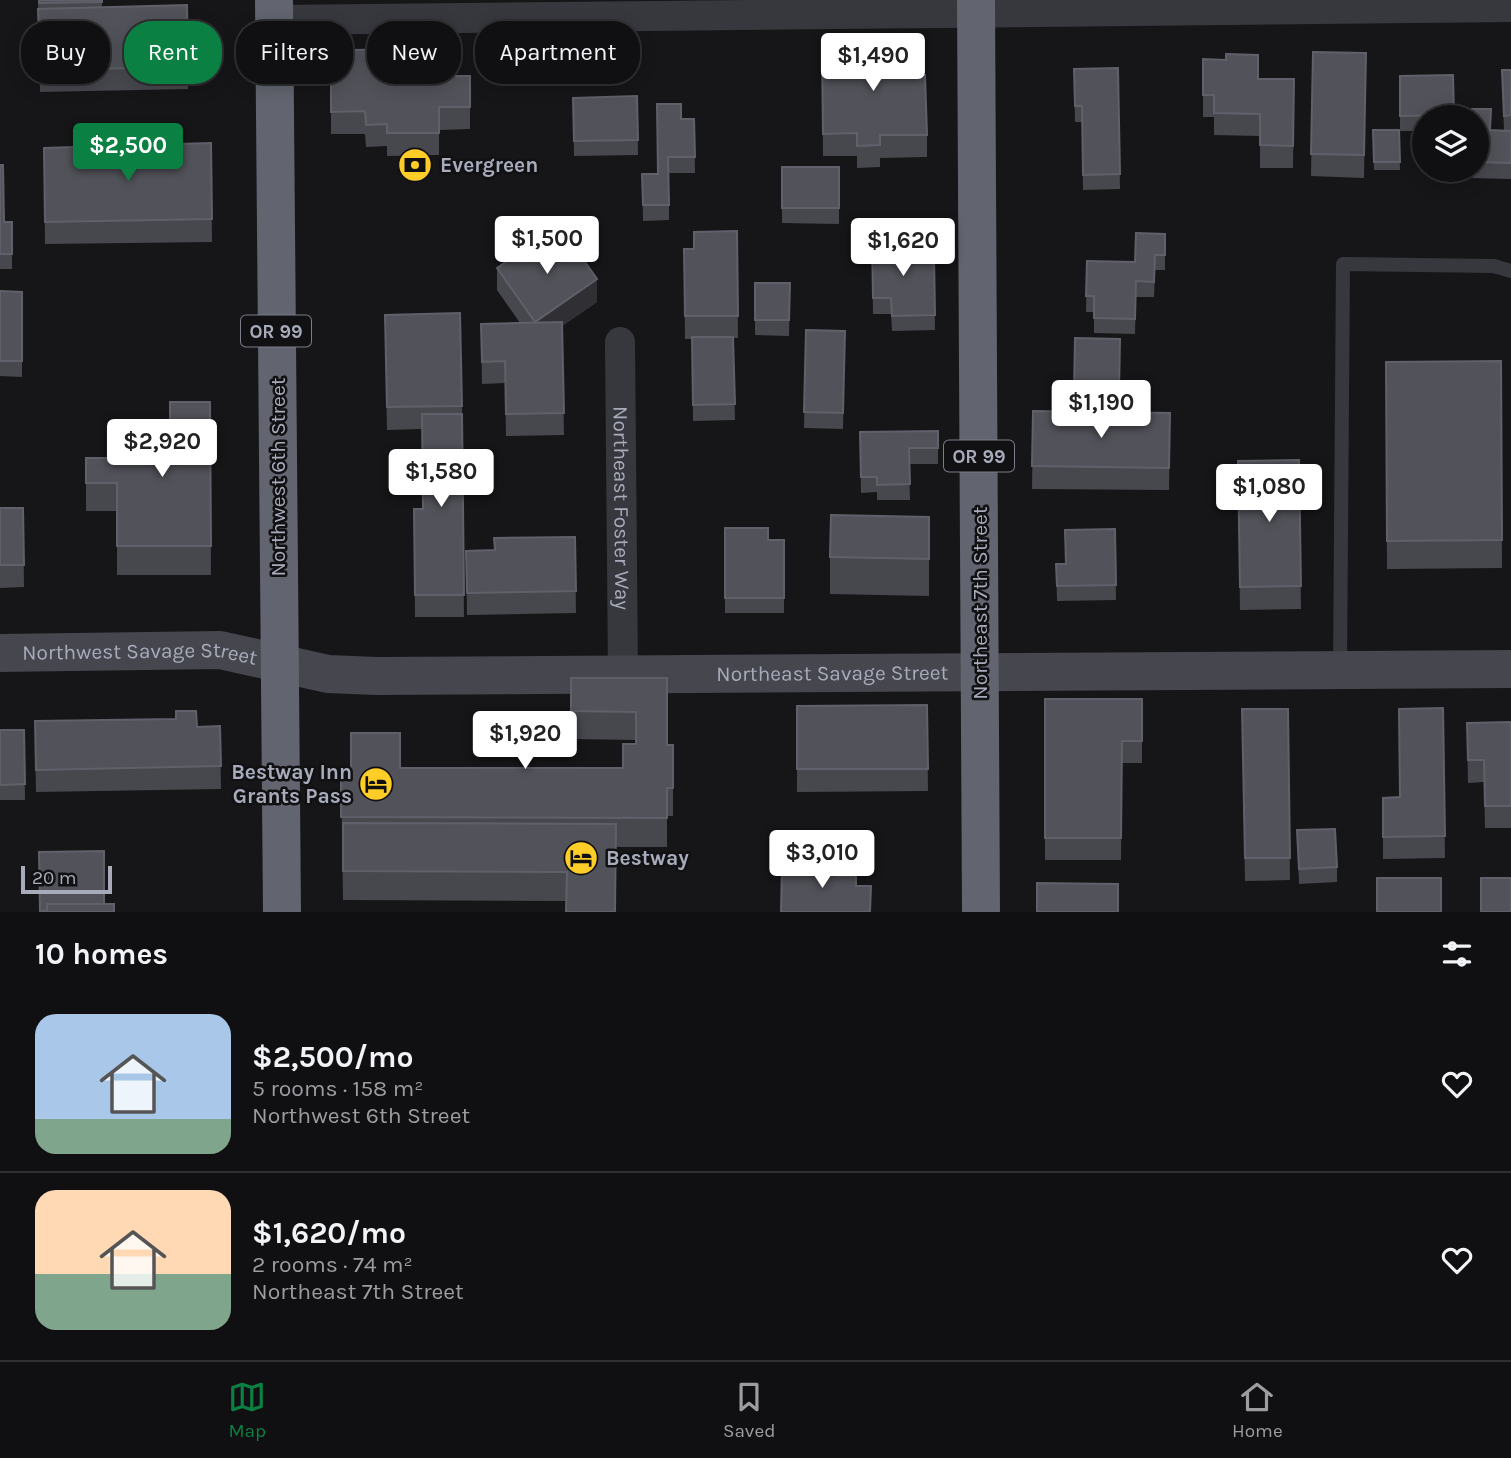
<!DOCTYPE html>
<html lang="en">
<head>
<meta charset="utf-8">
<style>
  :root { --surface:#101013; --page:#1e1e21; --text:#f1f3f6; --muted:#9c9da0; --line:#303033; --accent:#0b8043 }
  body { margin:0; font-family:Karla,sans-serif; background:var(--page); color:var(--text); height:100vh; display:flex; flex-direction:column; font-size:26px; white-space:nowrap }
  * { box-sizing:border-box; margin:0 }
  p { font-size:23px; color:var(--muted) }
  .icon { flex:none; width:38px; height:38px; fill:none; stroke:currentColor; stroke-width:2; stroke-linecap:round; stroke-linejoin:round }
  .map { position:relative; height:912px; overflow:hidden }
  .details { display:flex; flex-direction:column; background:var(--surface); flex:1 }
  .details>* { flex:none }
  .banner { position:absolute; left:21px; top:21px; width:700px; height:63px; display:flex; gap:14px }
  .fabs { position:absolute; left:1412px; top:105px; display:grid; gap:14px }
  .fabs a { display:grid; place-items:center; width:77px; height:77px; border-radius:50%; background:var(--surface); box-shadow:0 4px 18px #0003,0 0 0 2px var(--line); font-size:35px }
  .scale { position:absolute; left:21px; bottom:18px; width:91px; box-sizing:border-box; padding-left:7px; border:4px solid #a7abba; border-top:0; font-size:19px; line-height:24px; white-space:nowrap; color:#a7abba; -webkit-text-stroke:5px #111114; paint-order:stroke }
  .price { position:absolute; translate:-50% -60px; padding:0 16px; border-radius:7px; background:#fff; color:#222; font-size:23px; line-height:46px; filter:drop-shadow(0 2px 4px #0008) }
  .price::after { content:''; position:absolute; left:50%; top:42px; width:21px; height:16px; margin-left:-10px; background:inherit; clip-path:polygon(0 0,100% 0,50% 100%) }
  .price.active { background:var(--accent); color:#fff }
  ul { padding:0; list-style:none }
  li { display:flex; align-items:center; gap:21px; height:175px; padding:0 35px }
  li+li { border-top:2px solid var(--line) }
  li span { display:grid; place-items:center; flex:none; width:196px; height:140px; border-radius:21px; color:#555 }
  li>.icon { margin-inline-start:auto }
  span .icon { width:84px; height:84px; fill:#fffc; stroke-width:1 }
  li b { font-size:30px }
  h2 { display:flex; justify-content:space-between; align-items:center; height:84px; padding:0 35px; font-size:30px }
  .pill { padding:0 24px; border-radius:28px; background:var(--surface); box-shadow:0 4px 18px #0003,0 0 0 2px var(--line); font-size:24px; line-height:63px }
  .pill.active { background:var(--accent); color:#fff }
  .tab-bar { display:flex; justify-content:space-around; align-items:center; height:98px; border-top:2px solid var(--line); background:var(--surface); font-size:19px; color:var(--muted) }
  .tab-bar a { display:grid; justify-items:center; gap:4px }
  .tab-bar .active { color:var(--accent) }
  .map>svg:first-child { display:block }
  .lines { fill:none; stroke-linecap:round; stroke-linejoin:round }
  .lane { stroke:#37373e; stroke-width:14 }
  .street { stroke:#37373e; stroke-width:30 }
  .secondary { stroke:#45464e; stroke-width:38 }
  .highway { stroke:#62656f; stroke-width:38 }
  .wall { fill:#47474e }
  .shaded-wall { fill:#2f2f34 }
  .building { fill:#52525a; stroke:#5f6069; stroke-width:2 }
  .labels { text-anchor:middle; stroke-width:5; stroke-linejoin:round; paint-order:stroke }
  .shield { fill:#111114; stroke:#7a7d88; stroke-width:2 }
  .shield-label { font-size:19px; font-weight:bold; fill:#a7abba }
  .poi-label { font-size:21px; font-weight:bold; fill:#a7abba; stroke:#111114; text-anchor:start }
  .street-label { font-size:21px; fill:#a7abba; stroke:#111114 }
</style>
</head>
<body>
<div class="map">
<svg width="1511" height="912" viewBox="0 0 1511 912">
  <rect width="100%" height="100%" fill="#161619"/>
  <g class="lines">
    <polyline class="lane" points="1340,668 1343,264 1494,266 1511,271"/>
    <g class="street">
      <polyline points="274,20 1511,7"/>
      <path id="s1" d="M620,342L623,675"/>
    </g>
    <path class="secondary" id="s2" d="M0,653L220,650L328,674L376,676L1511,669"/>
    <g class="highway">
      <polyline points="274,0 282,912"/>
      <polyline points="976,0 981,912"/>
    </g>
  </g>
  <g class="wall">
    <polygon points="38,0 102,0 102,7 188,67 188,89 40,92"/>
    <polygon points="822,49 916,75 927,135 927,157 880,158 880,167 857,168 857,156 823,156"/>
    <polygon points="1313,52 1366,53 1364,178 1311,176"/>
    <polygon points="1203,59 1258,79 1294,79 1293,168 1260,168 1260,136 1214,135 1214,117 1203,117"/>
    <polygon points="331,62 438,76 470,76 470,129 439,130 439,155 387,156 387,146 366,147 365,134 331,134"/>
    <polygon points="1118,68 1120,189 1083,190 1082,122 1075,122 1074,69"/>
    <polygon points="1502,70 1511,70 1511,179 1471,178 1471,170 1477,170 1477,117 1491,130 1504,131"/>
    <polygon points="1453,75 1454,117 1424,117 1424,131 1400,131 1400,76"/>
    <polygon points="637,96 638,155 574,156 573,98"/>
    <polygon points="681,119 694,119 695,173 669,173 669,220 643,221 642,174 658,174"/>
    <polygon points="1373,130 1399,130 1400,170 1374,170"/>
    <polygon points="211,143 212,242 45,244 44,148"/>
    <polygon points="0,165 4,222 12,222 12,269 0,269"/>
    <polygon points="782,167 839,167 839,224 782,223"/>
    <polygon points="737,231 738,338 733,338 735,420 693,421 692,339 685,339 684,249 694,249"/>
    <polygon points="1165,234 1165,270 1155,270 1154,297 1136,297 1135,334 1094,333 1094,312 1086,312 1087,261 1135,262"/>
    <polygon points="872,239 912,258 934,257 935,330 892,331 891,314 873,314"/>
    <polygon points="535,252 597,302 562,326 564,435 506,436 505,383 482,384 481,324 520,323 497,290 497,268"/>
    <polygon points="755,283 790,283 789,336 755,335"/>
    <polygon points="0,291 22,292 22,377 0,376"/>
    <polygon points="806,330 845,331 843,429 804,428"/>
    <polygon points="385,337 462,406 464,617 415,617 414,509 423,509 422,429 387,430"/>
    <polygon points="1075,338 1120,339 1119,407 1074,406"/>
    <polygon points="1501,361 1502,568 1387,569 1386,362"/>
    <polygon points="210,402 211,575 117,575 117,511 86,511 86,458 117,458 170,421"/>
    <polygon points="1033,411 1170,413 1169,490 1032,489"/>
    <polygon points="938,431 938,464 909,464 910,500 877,500 877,492 861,493 860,432"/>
    <polygon points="1299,460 1301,609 1240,610 1238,461"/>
    <polygon points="0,508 23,508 24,587 0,588"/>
    <polygon points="929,517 929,596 830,594 830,557"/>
    <polygon points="725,528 768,540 784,540 784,613 725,613"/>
    <polygon points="1115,529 1116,600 1057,601 1056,564 1065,564"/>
    <polygon points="575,537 576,613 467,615 466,551 494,550"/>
    <polygon points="571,678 667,678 667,745 673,745 673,816 667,816 667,847 616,847 566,901 343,900 341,770 623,768 636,744 636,740 571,739"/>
    <polygon points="1045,699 1142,699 1142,763 1122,763 1121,860 1045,860"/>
    <polygon points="927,705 928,791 797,792 797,706"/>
    <polygon points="1443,708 1445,858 1383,859 1383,798 1400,797"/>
    <polygon points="1242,709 1288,709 1290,880 1245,881"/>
    <polygon points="1511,722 1511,828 1485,828 1484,782 1468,783 1467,723"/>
    <polygon points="220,726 221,789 36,792 35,743 197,727"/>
    <polygon points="0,730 24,730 25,800 0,800"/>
    <polygon points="1297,830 1337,867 1337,882 1299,884"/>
  </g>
  <polygon class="shaded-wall" points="597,279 597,302 535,344 535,322"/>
  <g class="building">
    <polygon points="39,0 102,0 102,2 39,3"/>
    <polygon points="187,5 188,67 40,70 38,9"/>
    <polygon points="916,47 916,75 925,75 927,135 880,135 880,145 857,146 857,133 823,134 822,49"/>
    <polygon points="438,49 438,76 470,76 470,107 439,107 439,133 387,133 387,124 366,125 365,111 331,112 331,62 347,62 347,50"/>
    <polygon points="1313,52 1366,53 1364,155 1311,154"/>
    <polygon points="1226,54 1258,55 1258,79 1294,79 1293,146 1260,145 1260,114 1214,113 1214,95 1203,95 1203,59 1226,60"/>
    <polygon points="1118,68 1120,174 1083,175 1082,106 1075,106 1074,69"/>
    <polygon points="1502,70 1511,70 1511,115 1504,116"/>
    <polygon points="1453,75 1454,115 1400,116 1400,76"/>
    <polygon points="637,96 638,140 574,141 573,98"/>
    <polygon points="657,104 681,104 681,119 694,119 695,157 668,157 669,205 643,205 642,174 658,174"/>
    <polygon points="1472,109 1491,109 1490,130 1511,131 1511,163 1477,162 1477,117 1472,117"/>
    <polygon points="1373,130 1399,130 1400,162 1374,162"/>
    <polygon points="211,143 212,219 45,222 44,148"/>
    <polygon points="0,165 3,165 4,222 12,222 12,254 0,254"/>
    <rect x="782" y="167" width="57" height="41"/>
    <polygon points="737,231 738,316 685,316 684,249 694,249 694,232"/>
    <polygon points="564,232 597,279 535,322 497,268 530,245 535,252"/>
    <polygon points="1136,233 1165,234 1165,255 1155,255 1154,282 1136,281 1135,319 1094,318 1094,296 1086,296 1087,261 1135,262"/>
    <polygon points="872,239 912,239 912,258 934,257 935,315 892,316 891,298 873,298"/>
    <polygon points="755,283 790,283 789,320 755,320"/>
    <polygon points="0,291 22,292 22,361 0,361"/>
    <polygon points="460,313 462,406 387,407 385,315"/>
    <polygon points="562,322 564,413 506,414 505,361 482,362 481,324"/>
    <polygon points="806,330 845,331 843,413 804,412"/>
    <polygon points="692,337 733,337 735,404 693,405"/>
    <polygon points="1075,338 1120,339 1119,392 1074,391"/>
    <polygon points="1501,361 1502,540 1387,541 1386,362"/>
    <polygon points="170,402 210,402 211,546 117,546 117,483 86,483 86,458 117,458 117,421 170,421"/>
    <polygon points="1033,411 1170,413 1169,468 1032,466"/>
    <polygon points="422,414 462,414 464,595 415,595 414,509 423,509"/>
    <polygon points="938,431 938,448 909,448 910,484 877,485 877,477 861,477 860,432"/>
    <polygon points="1299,460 1301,586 1240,587 1238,461"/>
    <polygon points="0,508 23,508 24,565 0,565"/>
    <polygon points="831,515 929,517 929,559 830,557"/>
    <polygon points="725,528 768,528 768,540 784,540 784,598 725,598"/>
    <polygon points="1115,529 1116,585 1057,586 1056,564 1066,564 1065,530"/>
    <polygon points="575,537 576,591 467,593 466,551 495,550 494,538"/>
    <polygon points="571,678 667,678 667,745 673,745 673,788 667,788 667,818 341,817 341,770 351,770 351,733 400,733 400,768 623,768 623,744 636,744 636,712 571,711"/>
    <polygon points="1045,699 1142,699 1142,741 1122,741 1121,838 1045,838"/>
    <polygon points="927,705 928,769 797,769 797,706"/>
    <polygon points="1443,708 1445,836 1383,837 1383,798 1400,797 1399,709"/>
    <polygon points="1242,709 1288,709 1290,858 1245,858"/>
    <polygon points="176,711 196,711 197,727 220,726 221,766 36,770 35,721 176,719"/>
    <polygon points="1511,722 1511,806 1485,806 1484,760 1468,760 1467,723"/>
    <polygon points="0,730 24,730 25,784 0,785"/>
    <polygon points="343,823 616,824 615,912 566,912 567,872 343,871"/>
    <polygon points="1335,829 1337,867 1299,869 1297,830"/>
    <polygon points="104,851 104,904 47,904 47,911 40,911 39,852"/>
    <polygon points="782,864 839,865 838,876 856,876 856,886 871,886 870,912 781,912"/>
    <rect x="1377" y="878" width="64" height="34"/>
    <rect x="1481" y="878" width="30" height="34"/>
    <polygon points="1037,883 1118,884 1118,912 1037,912"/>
    <rect x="47" y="904" width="67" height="8"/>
  </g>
  <defs>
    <g id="bank-disc" transform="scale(1.75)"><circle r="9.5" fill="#ffcd28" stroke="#111114"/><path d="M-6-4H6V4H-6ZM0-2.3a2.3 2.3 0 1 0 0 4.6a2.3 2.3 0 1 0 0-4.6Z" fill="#111"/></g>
    <g id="hotel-disc" transform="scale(1.75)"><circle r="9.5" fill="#ffcd28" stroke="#111114"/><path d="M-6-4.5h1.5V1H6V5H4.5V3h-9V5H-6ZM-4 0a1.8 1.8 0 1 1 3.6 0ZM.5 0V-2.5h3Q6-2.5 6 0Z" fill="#111"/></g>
  </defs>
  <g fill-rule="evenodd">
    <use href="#bank-disc" x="415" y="165"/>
    <use href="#hotel-disc" x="376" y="784"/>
    <use href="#hotel-disc" x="581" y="858"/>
  </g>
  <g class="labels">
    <g class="shield">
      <rect x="241" y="315.5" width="70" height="31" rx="5"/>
      <rect x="944" y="440.5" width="70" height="31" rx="5"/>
    </g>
    <g class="shield-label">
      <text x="276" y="338">OR 99</text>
      <text x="979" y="463">OR 99</text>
    </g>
    <g class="poi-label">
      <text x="440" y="172">Evergreen</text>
      <text x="352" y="779" text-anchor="end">Bestway Inn<tspan x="352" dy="24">Grants Pass</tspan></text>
      <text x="606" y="865">Bestway</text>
    </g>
    <g class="street-label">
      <text transform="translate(278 477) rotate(-90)" y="7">Northwest 6th Street</text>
      <text dy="7" stroke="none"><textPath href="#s1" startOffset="166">Northeast Foster Way</textPath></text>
      <text transform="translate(980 603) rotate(-90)" y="7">Northeast 7th Street</text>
      <text dy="7" stroke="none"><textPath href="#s2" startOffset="140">Northwest Savage Street</textPath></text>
      <text dy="7" stroke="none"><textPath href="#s2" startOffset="835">Northeast Savage Street</textPath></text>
    </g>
  </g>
</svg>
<div class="fabs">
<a><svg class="icon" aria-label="layers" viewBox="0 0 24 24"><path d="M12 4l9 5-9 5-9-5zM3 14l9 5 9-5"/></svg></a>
</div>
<div class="scale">20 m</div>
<b class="price" style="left:873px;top:93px">$1,490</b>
<b class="price active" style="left:128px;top:183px">$2,500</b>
<b class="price" style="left:547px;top:276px">$1,500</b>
<b class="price" style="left:903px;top:278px">$1,620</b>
<b class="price" style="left:1101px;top:440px">$1,190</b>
<b class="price" style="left:162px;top:479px">$2,920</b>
<b class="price" style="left:441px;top:509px">$1,580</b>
<b class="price" style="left:1269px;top:524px">$1,080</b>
<b class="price" style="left:525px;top:771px">$1,920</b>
<b class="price" style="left:822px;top:890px">$3,010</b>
<div class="banner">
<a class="pill">Buy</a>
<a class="pill active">Rent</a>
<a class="pill">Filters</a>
<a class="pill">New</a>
<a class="pill">Apartment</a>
</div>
</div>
<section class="details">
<h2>10 homes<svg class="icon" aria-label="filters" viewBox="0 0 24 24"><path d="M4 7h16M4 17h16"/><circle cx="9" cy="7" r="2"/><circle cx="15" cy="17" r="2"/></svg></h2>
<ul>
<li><span style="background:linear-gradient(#a9c7e8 75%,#7fa58c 0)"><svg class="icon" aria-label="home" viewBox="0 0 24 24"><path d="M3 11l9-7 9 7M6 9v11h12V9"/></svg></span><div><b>$2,500/mo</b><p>5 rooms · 158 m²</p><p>Northwest 6th Street</p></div><svg class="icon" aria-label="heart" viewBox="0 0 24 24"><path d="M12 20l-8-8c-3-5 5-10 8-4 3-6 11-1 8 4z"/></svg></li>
<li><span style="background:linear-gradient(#ffd9b3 60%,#7fa58c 0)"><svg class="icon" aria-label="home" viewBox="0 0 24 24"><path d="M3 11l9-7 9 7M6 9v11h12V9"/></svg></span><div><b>$1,620/mo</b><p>2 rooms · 74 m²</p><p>Northeast 7th Street</p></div><svg class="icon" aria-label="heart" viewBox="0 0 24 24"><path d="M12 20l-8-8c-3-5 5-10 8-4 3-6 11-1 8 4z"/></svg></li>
</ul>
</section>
<nav class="tab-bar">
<a class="active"><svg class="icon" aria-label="map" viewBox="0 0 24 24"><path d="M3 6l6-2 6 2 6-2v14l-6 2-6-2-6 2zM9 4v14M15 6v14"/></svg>Map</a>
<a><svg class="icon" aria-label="saved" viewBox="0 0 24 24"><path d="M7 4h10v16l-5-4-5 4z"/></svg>Saved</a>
<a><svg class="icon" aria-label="home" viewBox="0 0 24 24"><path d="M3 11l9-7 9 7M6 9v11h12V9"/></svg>Home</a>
</nav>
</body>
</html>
